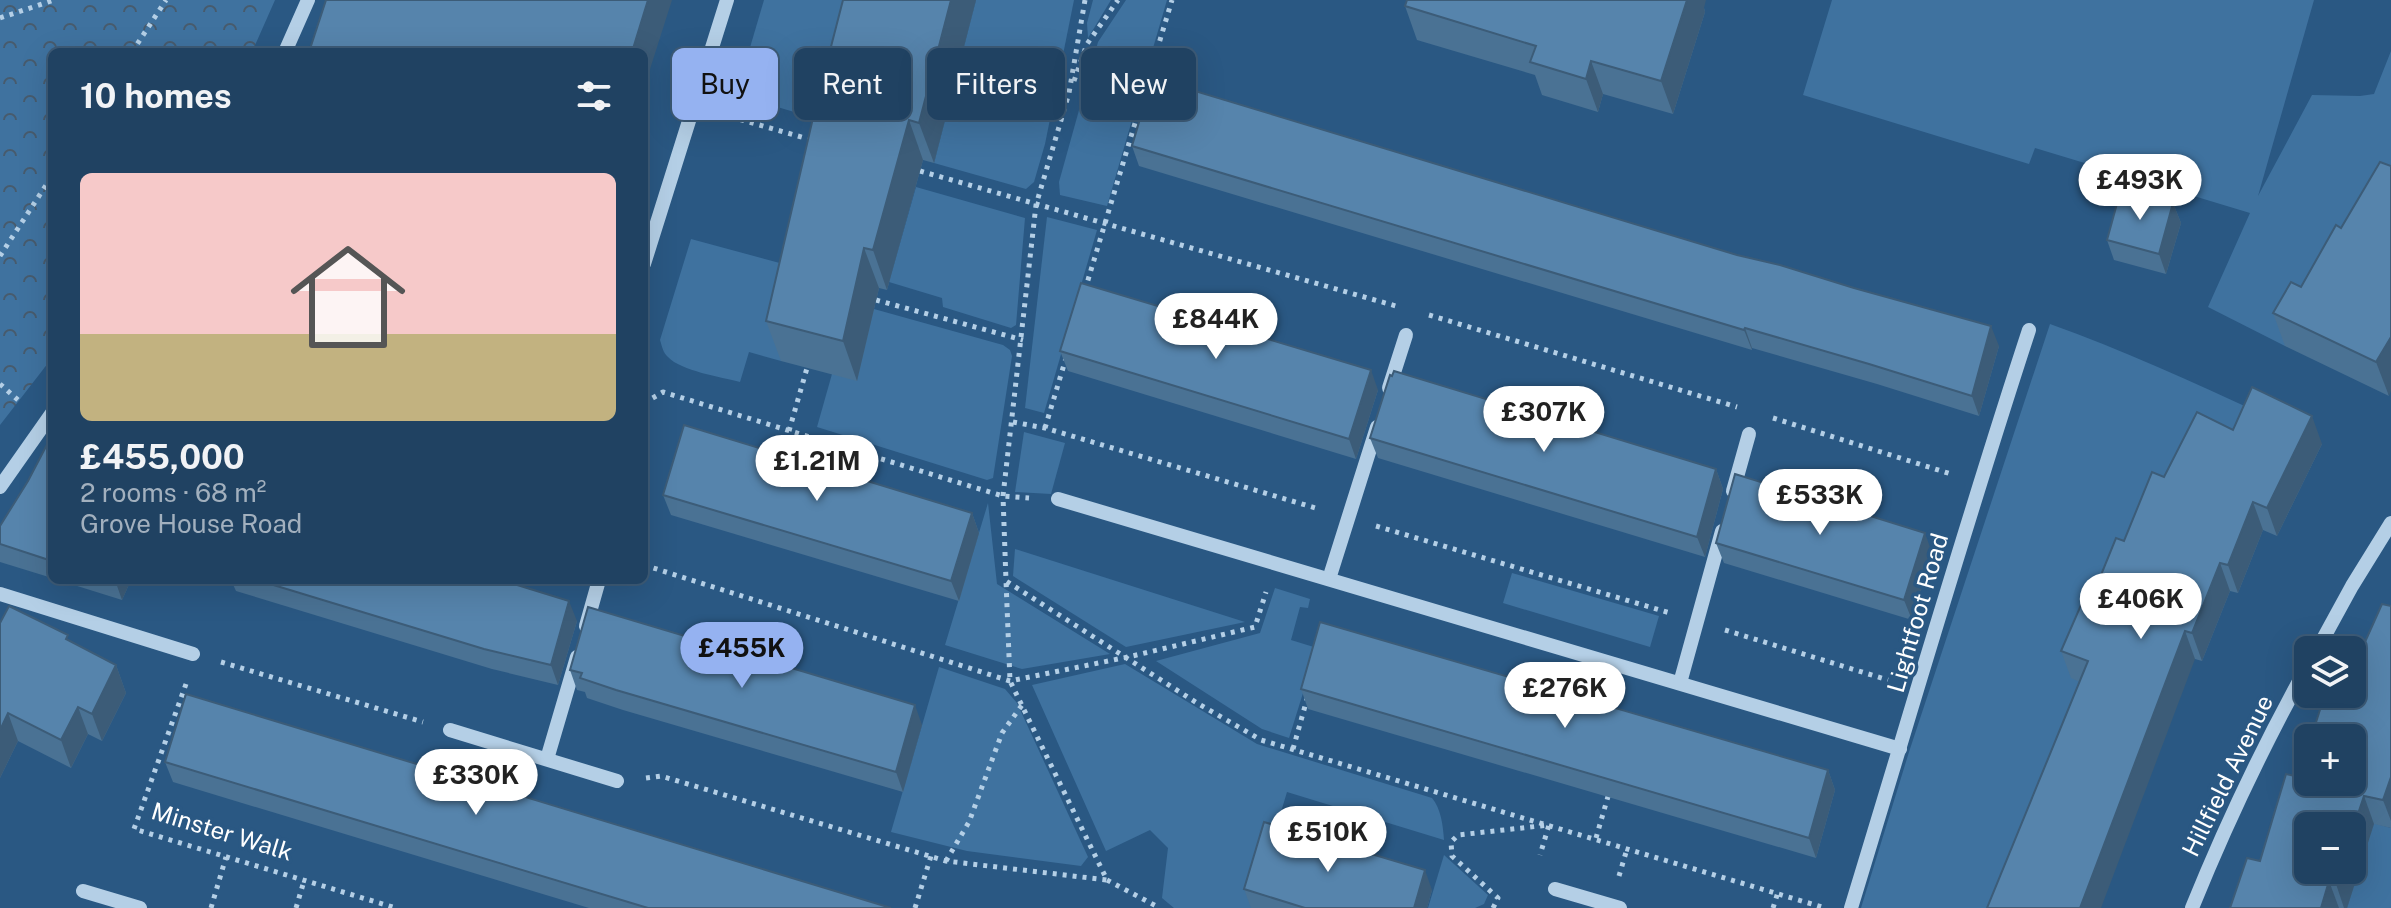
<!DOCTYPE html>
<html lang="en">
<head>
<meta charset="utf-8">
<style>
  :root { --surface:#204262; --page:#2d4d6b; --text:#f1f3f6; --muted:#a2b0be; --line:#3d5b77; --accent:#95b2f1 }
  body { margin:0; font-family:"Public Sans",sans-serif; background:var(--page); color:var(--text); height:100vh; display:flex; flex-direction:column; font-size:30px; white-space:nowrap }
  * { box-sizing:border-box; margin:0 }
  p { font-size:26px; color:var(--muted) }
  .icon { flex:none; width:44px; height:44px; fill:none; stroke:currentColor; stroke-width:2; stroke-linecap:round; stroke-linejoin:round }
  .map { position:relative; flex:1; overflow:hidden }
  .drawer { position:absolute; left:48px; top:48px; width:600px; height:536px; display:flex; flex-direction:column; background:var(--surface); border-radius:12px; box-shadow:0 8px 32px #0002,0 0 0 2px var(--line) }
  .drawer>* { flex:none }
  .guide { position:absolute; left:672px; top:48px; width:760px; height:72px; display:flex; gap:16px }
  .buttons { position:absolute; left:2294px; top:636px; display:grid; gap:16px }
  .buttons a { display:grid; place-items:center; width:72px; height:72px; border-radius:12px; background:var(--surface); box-shadow:0 8px 32px #0002,0 0 0 2px var(--line); font-size:40px }
  .price { position:absolute; translate:-50% -68px; padding:0 18px; border-radius:28px; background:#fff; color:#222; font-size:26px; line-height:52px; filter:drop-shadow(0 2px 4px #0008) }
  .price::after { content:''; position:absolute; left:50%; top:48px; width:24px; height:18px; margin-left:-12px; background:inherit; clip-path:polygon(0 0,100% 0,50% 100%) }
  .price.current { background:var(--accent); color:#111 }
  ul { padding:0; list-style:none }
  li { display:grid; align-content:center; gap:16px; height:424px; padding:0 32px }
  li span { display:grid; place-items:center; height:248px; border-radius:12px; color:#555 }
  li>.icon { margin-inline-start:auto }
  span .icon { width:144px; height:144px; fill:#fffc; stroke-width:1 }
  li b { font-size:34px }
  h2 { display:flex; justify-content:space-between; align-items:center; height:96px; padding:0 32px; font-size:34px }
  .chip { padding:0 28px; border-radius:12px; background:var(--surface); box-shadow:0 8px 32px #0002,0 0 0 2px var(--line); font-size:28px; line-height:72px }
  .chip.current { background:var(--accent); color:#111 }
  .map>svg:first-child { display:block }
  .green { fill:#3f729f }
  .forest { fill:url(#forest-crowns) }
  .lines { fill:none; stroke-linecap:round; stroke-linejoin:round }
  .path { stroke:#b4cfe6; stroke-width:5; stroke-dasharray:4 6; stroke-linecap:butt }
  .minor { stroke:#b4cfe6; stroke-width:14 }
  .wall { fill:#4a7294 }
  .shaded-wall { fill:#3c5c78 }
  .building { fill:#5684ac; stroke:#3c5c78; stroke-width:2 }
  .labels { text-anchor:middle; stroke-width:7; stroke-linejoin:round; paint-order:stroke }
  .street-label { font-size:24px; fill:#fff; stroke:#2a5883 }
</style>
</head>
<body>
<div class="map">
<svg width="2391" height="908" viewBox="0 0 2391 908">
  <defs>
    <pattern id="forest-crowns" width="20" height="18" patternUnits="userSpaceOnUse" patternTransform="scale(2)"><rect width="20" height="18" fill="#3f729f"/><path d="M2 6a3 3 0 1 1 6 0M12 15a3 3 0 1 1 6 0" fill="none" stroke="#475b6d"/></pattern>
  </defs>
  <rect width="100%" height="100%" fill="#2a5883"/>
  <g class="green">
    <polygon points="764,0 844,0 835,124 736,95"/>
    <polygon points="976,0 1074,0 1045,144 1034,182 1026,189 934,163"/>
    <polygon points="1093,0 1111,0 1088,38 1087,23"/>
    <polygon points="1126,0 1167,0 1107,206 1060,195 1059,182 1098,42"/>
    <polygon points="1832,0 2314,0 2258,196 2312,95 2360,96 2374,94 2391,51 2391,198 2303,315 2285,346 2208,307 2250,213 2035,148 2029,164 1803,95"/>
    <polygon points="916,187 1025,218 1016,325 1011,328 943,307 942,298 889,282"/>
    <polygon points="1047,217 1097,230 1044,413 1025,408"/>
    <path d="M691,239L802,269L781,361L749,352L740,382C721,377 681,371 668,357C663,353 662,346 660,340Z"/>
    <polygon points="874,309 1003,345 1010,350 1012,356 993,478 987,480 817,427 832,374"/>
    <path d="M2050,324C2123,350 2192,382 2262,414L2108,693L2008,908H1861L1909,752Z"/>
    <polygon points="1024,432 1065,443 1051,494 1015,492"/>
    <polygon points="988,503 997,584 1110,654 1022,669 945,645"/>
    <polygon points="1015,549 1245,622 1126,647 1013,576"/>
    <polygon points="1512,573 1659,616 1650,647 1503,603"/>
    <polygon points="1275,588 1310,599 1308,608 1300,607 1291,640 1317,648 1289,738 1262,729 1156,661 1260,633"/>
    <path d="M1125,664L1257,744L1432,798C1441,809 1443,825 1444,840L1287,792L1252,908H1174L1162,898L1168,848L1150,830L1106,851L1032,685Z"/>
    <polygon points="939,667 1005,689 1017,703 1088,857 1081,866 967,851 891,832"/>
    <polygon points="2373,823 2391,828 2391,908 2347,908"/>
    <polygon points="1444,855 1488,895 1484,904 1475,908 1428,908"/>
  </g>
  <polygon class="forest" points="0,0 275,0 252,52 52,52 52,358 0,425"/>
  <g class="lines">
    <g class="path">
      <polyline points="1085,0 1069,93 1036,205 1003,496 1006,581 1197,703 1261,740 1822,907"/>
      <polyline points="0,18 54,0"/>
      <polyline points="132,52 166,0"/>
      <polyline points="1074,81 1087,44 1118,0"/>
      <polyline points="721,114 812,140"/>
      <polyline points="920,171 1396,306"/>
      <polyline points="0,256 52,176"/>
      <polyline points="1085,290 1172,0"/>
      <polyline points="876,300 1023,340"/>
      <polyline points="1429,315 1737,407"/>
      <polyline points="0,384 18,400"/>
      <polyline points="644,403 663,392 973,487 1003,496 1029,498"/>
      <polyline points="1773,418 1951,474"/>
      <polyline points="1013,422 1045,428 1319,509"/>
      <polyline points="1045,428 1066,358"/>
      <polyline points="789,431 807,368"/>
      <polyline points="1376,526 1670,613"/>
      <polyline points="644,565 1010,681 1128,657 1255,627 1266,592"/>
      <polyline points="1725,630 1888,680"/>
      <polyline points="221,662 423,722"/>
      <polyline points="186,684 134,829 396,908"/>
      <polyline points="1293,749 1307,699"/>
      <polyline points="646,778 661,776 946,861 1107,880 1010,681 1006,581"/>
      <polyline points="1596,838 1609,793"/>
      <polyline points="946,861 969,822 1002,733 1022,705"/>
      <polyline points="1619,876 1627,849"/>
      <polyline points="1107,880 1160,908"/>
      <polyline points="211,908 226,857"/>
      <polyline points="296,908 304,881"/>
      <polyline points="915,908 931,856"/>
      <polyline points="1493,908 1498,898 1452,856 1451,842 1458,835 1549,825 1540,855"/>
      <polyline points="1773,908 1778,892"/>
    </g>
    <g class="minor">
      <polyline points="285,52 308,0"/>
      <polyline points="644,264 727,0"/>
      <polyline points="1389,388 1406,335"/>
      <polyline points="0,487 52,413"/>
      <polyline points="1733,491 1749,434"/>
      <polyline points="1058,499 1900,749"/>
      <polyline points="1329,579 1377,427"/>
      <polyline points="0,594 193,654"/>
      <polyline points="586,626 599,580"/>
      <polyline points="2317,650 2352,586 2391,523"/>
      <polyline points="1680,683 1722,531"/>
      <polyline points="450,730 617,781"/>
      <polyline points="547,759 577,657"/>
      <polyline points="1555,889 1620,908"/>
      <polyline points="83,891 140,908"/>
      <path d="M1851,908C1910,715 1966,522 2029,330"/>
      <path d="M2192,908C2226,824 2264,744 2308,665"/>
    </g>
  </g>
  <g class="wall">
    <polygon points="843,0 976,0 934,163 923,160 887,290 879,288 857,381 781,361 766,321"/>
    <polygon points="1405,6 1704,8 1705,12 1673,114 1603,94 1598,112 1542,95 1535,75 1417,40"/>
    <polygon points="1132,146 1999,346 1979,416 1877,384 1752,348 1752,350 1139,166"/>
    <polygon points="2173,203 2181,223 2166,274 2114,260 2107,240"/>
    <polygon points="2341,228 2389,396 2285,346 2273,313 2301,287"/>
    <polygon points="1060,351 1378,390 1356,459 1068,371"/>
    <polygon points="2233,430 2322,444 2277,536 2263,530 2238,593 2230,591 2202,661 2195,659 2080,682 2071,678 2061,651 2088,607 2124,541 2164,477"/>
    <polygon points="52,435 52,578 0,562 0,526 28,481"/>
    <polygon points="1370,438 1716,469 1723,489 1705,557 1378,458"/>
    <polygon points="663,495 972,513 979,533 959,601 671,515"/>
    <polygon points="1716,543 1932,553 1912,620 1724,563"/>
    <polygon points="58,580 131,580 122,600"/>
    <polygon points="231,580 501,580 577,621 558,685 492,669 236,591"/>
    <polygon points="2391,606 2391,828 2374,824 2347,908 2230,908 2260,861 2299,777 2352,694"/>
    <polygon points="0,623 70,641 116,665 126,693 102,741 88,734 71,768 18,741 0,778"/>
    <polygon points="570,670 922,725 903,792 623,710 587,698 585,692 577,690"/>
    <polygon points="1301,689 1828,770 1835,790 1816,858 1308,709"/>
    <polygon points="165,762 891,908 589,908 173,782"/>
    <polygon points="1244,889 1432,890 1427,908 1251,908"/>
  </g>
  <g class="shaded-wall">
    <polygon points="648,0 672,0 644,88 644,52 632,52"/>
    <polygon points="951,0 976,0 934,163 919,123"/>
    <polygon points="1687,0 1706,0 1704,8 1705,12 1673,114 1661,81"/>
    <polygon points="1591,61 1603,94 1598,112 1586,79"/>
    <polygon points="909,120 923,160 887,290 873,250"/>
    <polygon points="2173,203 2181,223 2166,274 2159,254"/>
    <polygon points="864,248 879,288 857,381 843,341"/>
    <polygon points="1991,326 1999,346 1979,416 1972,396"/>
    <polygon points="1745,328 1752,348 1752,350 1744,330"/>
    <polygon points="2391,337 2391,391 2389,396 2376,362"/>
    <polygon points="1371,370 1378,390 1356,459 1349,439"/>
    <polygon points="2312,416 2322,444 2277,536 2267,508"/>
    <polygon points="1716,469 1723,489 1705,557 1697,537"/>
    <polygon points="2253,502 2263,530 2238,593 2228,565"/>
    <polygon points="972,513 979,533 959,601 951,581"/>
    <polygon points="1925,533 1932,553 1912,620 1904,600"/>
    <polygon points="2220,563 2230,591 2202,661 2192,633"/>
    <polygon points="115,580 131,580 122,600"/>
    <polygon points="569,601 577,621 558,685 551,665"/>
    <polygon points="2185,631 2195,659 2101,908 2080,908"/>
    <polygon points="116,665 126,693 102,741 92,714"/>
    <polygon points="915,705 922,725 903,792 896,772"/>
    <polygon points="78,707 88,734 71,768 61,740"/>
    <polygon points="8,713 18,741 0,778 0,730"/>
    <polygon points="1828,770 1835,790 1816,858 1809,838"/>
    <polygon points="2391,777 2391,821 2383,800"/>
    <polygon points="2364,796 2374,824 2347,908 2344,908 2336,884 2340,870 2352,870 2352,832"/>
    <polygon points="1425,870 1432,890 1427,908 1414,908"/>
    <polygon points="2329,881 2339,908 2321,908"/>
  </g>
  <g class="building">
    <polygon points="326,0 648,0 632,52 309,52"/>
    <polygon points="843,0 951,0 919,123 909,120 873,250 864,248 843,341 766,321 816,105"/>
    <polygon points="1407,0 1687,0 1661,81 1591,61 1586,79 1530,62 1536,46 1405,6"/>
    <polygon points="1152,78 1737,255 1780,265 1854,288 1991,326 1972,396 1869,364 1745,328 1744,330 1132,146"/>
    <polygon points="2380,162 2391,166 2391,337 2376,362 2273,313 2291,282 2301,287 2336,225 2341,228"/>
    <polygon points="2121,189 2173,203 2159,254 2107,240"/>
    <polygon points="1081,283 1371,370 1349,439 1060,351"/>
    <polygon points="1394,371 1716,469 1697,537 1370,438 1390,375 1392,376"/>
    <polygon points="2252,387 2312,416 2267,508 2253,502 2228,565 2220,563 2192,633 2185,631 2080,908 1987,908 2088,661 2061,651 2081,605 2088,607 2116,538 2124,541 2152,472 2164,477 2197,412 2233,430"/>
    <polygon points="684,425 972,513 951,581 663,495"/>
    <polygon points="52,435 52,561 0,544 0,526 28,481"/>
    <polygon points="1735,474 1925,533 1904,600 1716,543"/>
    <polygon points="257,580 501,580 569,601 551,665 484,649"/>
    <polygon points="2382,604 2391,606 2391,777 2383,800 2364,796 2352,832 2352,826 2308,826 2308,870 2340,870 2336,884 2329,881 2321,908 2230,908 2247,858 2260,861 2286,774 2299,777 2308,748 2308,782 2352,782 2352,738 2311,738 2325,694 2352,694 2352,671"/>
    <polygon points="9,606 68,635 66,639 116,665 92,714 78,707 61,740 8,713 0,730 0,623"/>
    <polygon points="588,607 915,705 896,772 616,690 580,678 582,673 570,670"/>
    <polygon points="1320,622 1828,770 1809,838 1301,689"/>
    <polygon points="186,694 891,908 648,908 165,762"/>
    <polygon points="1264,822 1425,870 1414,908 1305,908 1244,889"/>
  </g>
  <g class="labels">
    <g class="street-label">
      <text transform="translate(1918 613) rotate(-74)" y="8">Lightfoot Road</text>
      <text transform="translate(2228 776) rotate(-64)" y="8">Hillfield Avenue</text>
      <text transform="translate(222 832) rotate(17)" y="8">Minster Walk</text>
    </g>
  </g>
</svg>
<div class="buttons">
<a><svg class="icon" aria-label="layers" viewBox="0 0 24 24"><path d="M12 4l9 5-9 5-9-5zM3 14l9 5 9-5"/></svg></a>
<a>+</a>
<a>−</a>
</div>
<b class="price" style="left:2140px;top:222px">£493K</b>
<b class="price" style="left:1216px;top:361px">£844K</b>
<b class="price" style="left:1544px;top:454px">£307K</b>
<b class="price" style="left:817px;top:503px">£1.21M</b>
<b class="price" style="left:1820px;top:537px">£533K</b>
<b class="price" style="left:2141px;top:641px">£406K</b>
<b class="price current" style="left:742px;top:690px">£455K</b>
<b class="price" style="left:1565px;top:730px">£276K</b>
<b class="price" style="left:476px;top:817px">£330K</b>
<b class="price" style="left:1328px;top:874px">£510K</b>
<div class="guide">
<a class="chip current">Buy</a>
<a class="chip">Rent</a>
<a class="chip">Filters</a>
<a class="chip">New</a>
</div>
<section class="drawer">
<h2>10 homes<svg class="icon" aria-label="filters" viewBox="0 0 24 24"><path d="M4 7h16M4 17h16"/><circle cx="9" cy="7" r="2"/><circle cx="15" cy="17" r="2"/></svg></h2>
<ul>
<li><span style="background:linear-gradient(#f6c9c9 65%,#c2b280 0)"><svg class="icon" aria-label="home" viewBox="0 0 24 24"><path d="M3 11l9-7 9 7M6 9v11h12V9"/></svg></span><div><b>£455,000</b><p>2 rooms · 68 m²</p><p>Grove House Road</p></div></li>
</ul>
</section>
</div>
</body>
</html>
